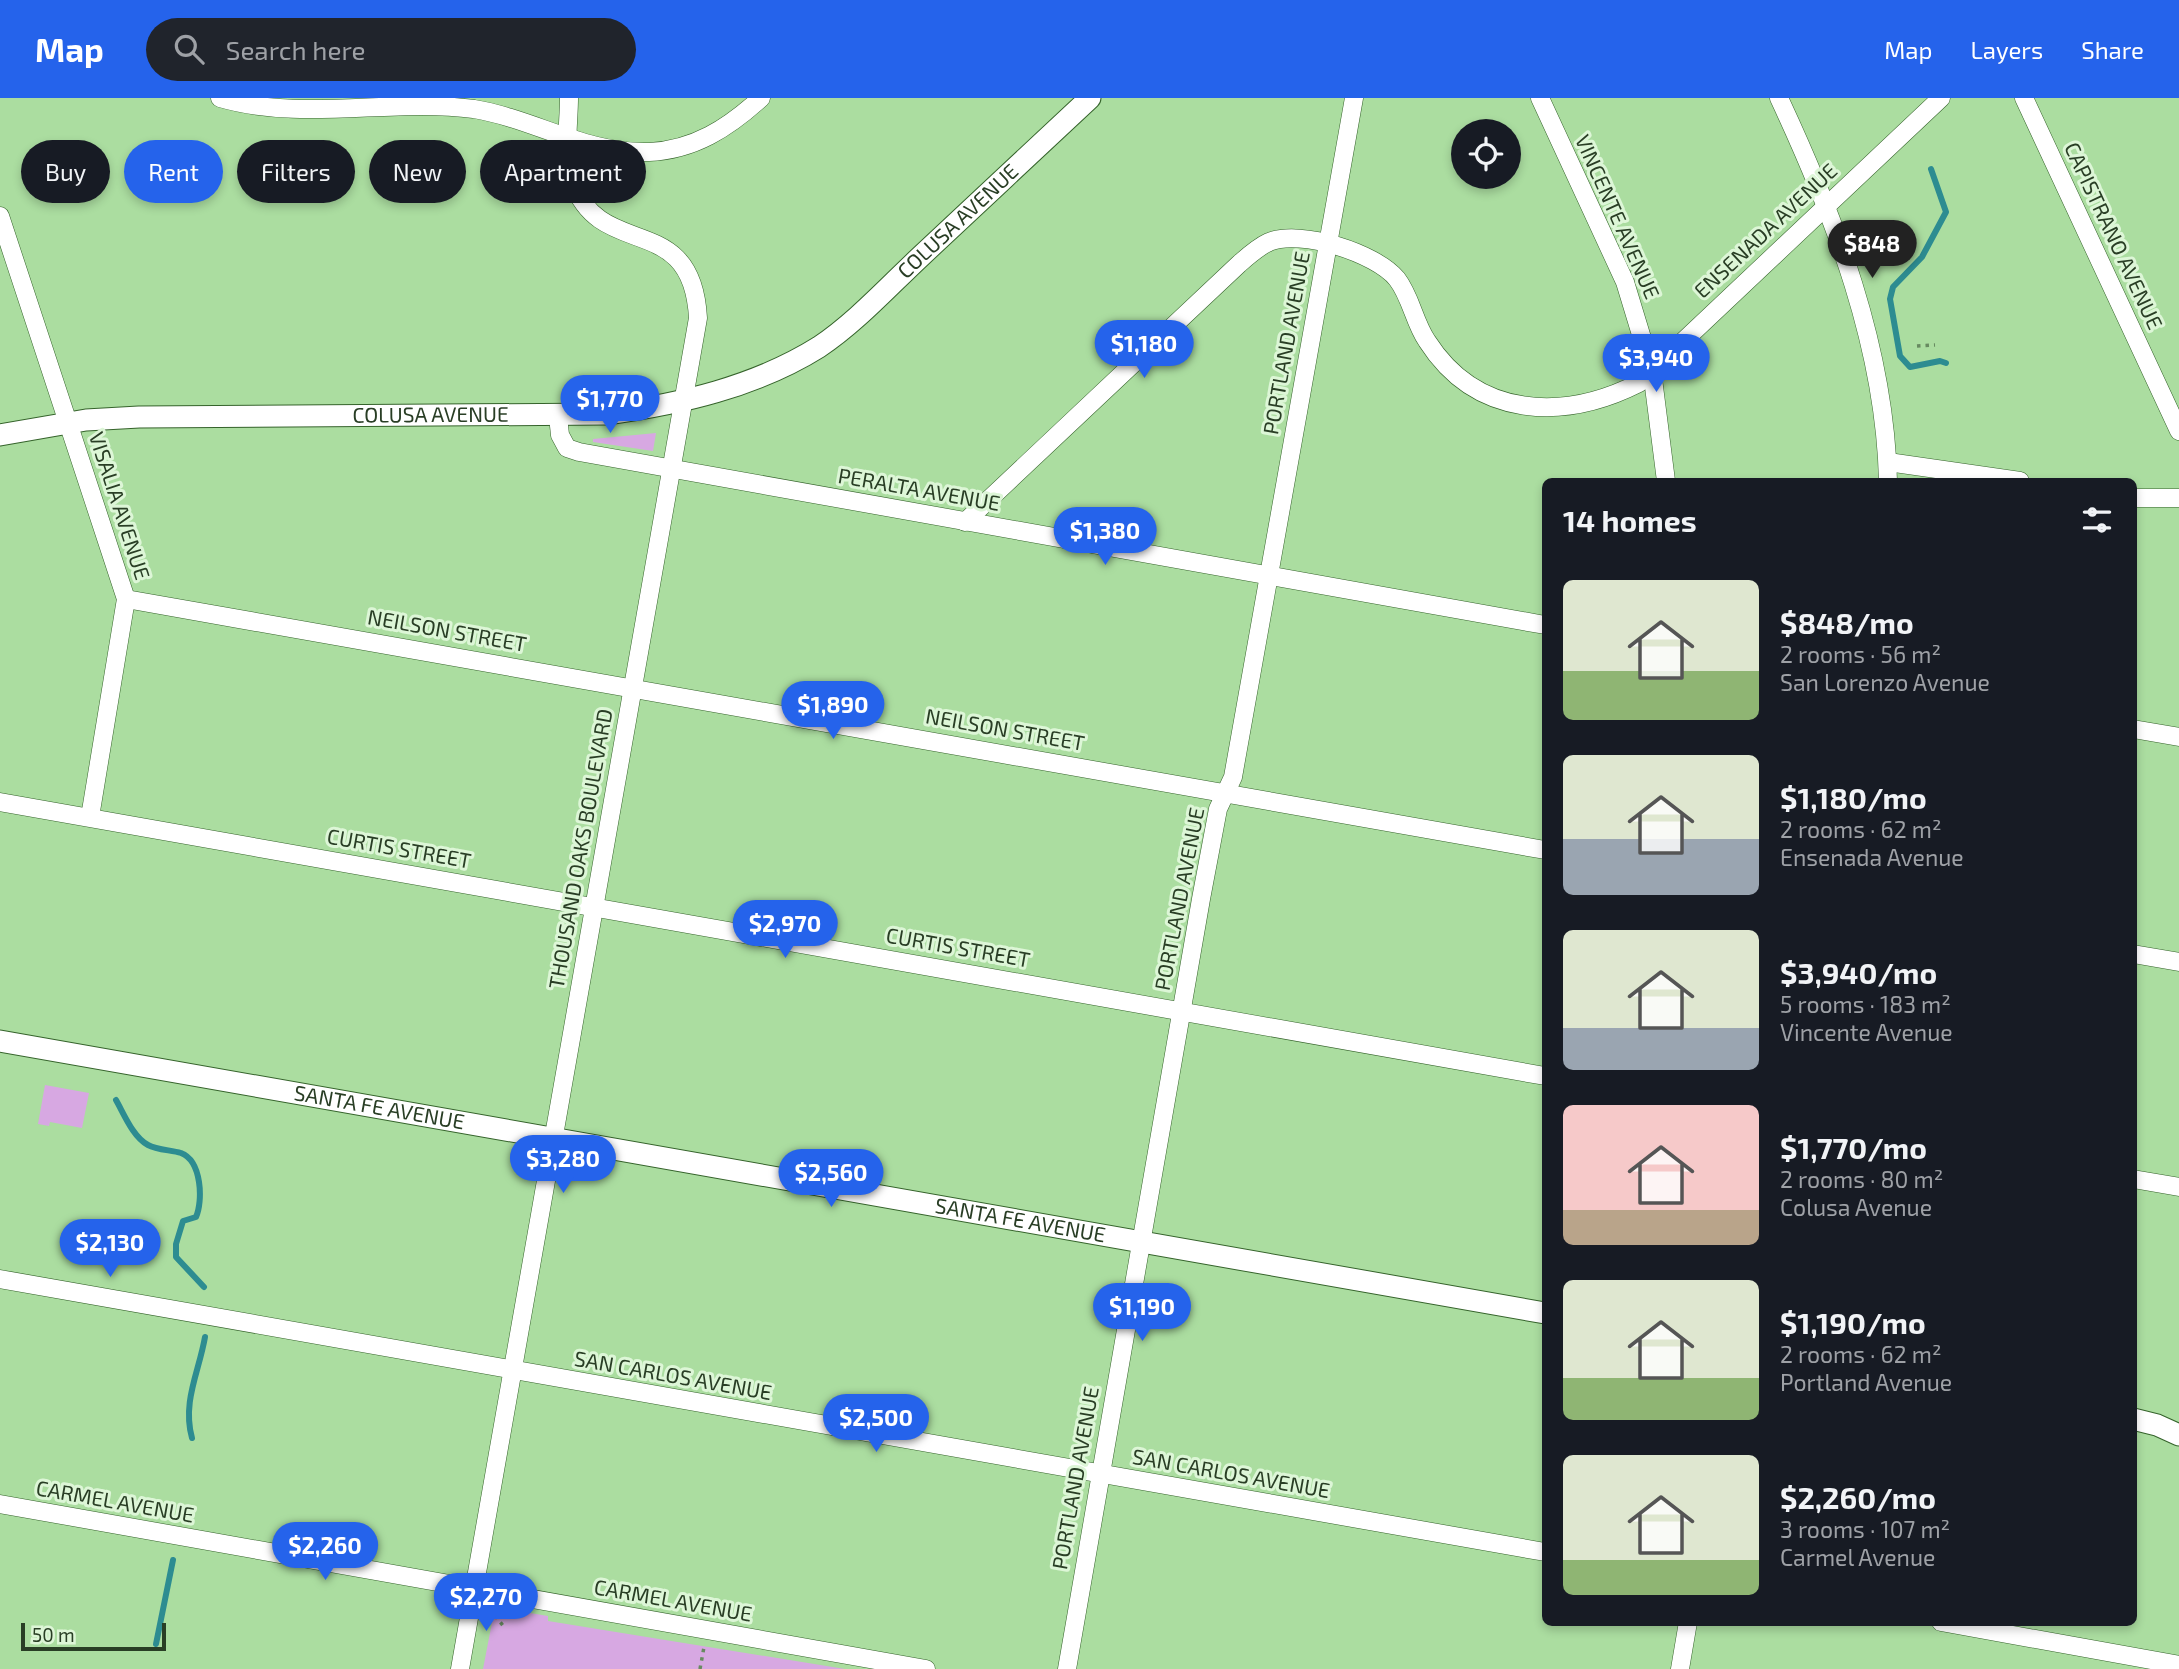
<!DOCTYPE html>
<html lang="en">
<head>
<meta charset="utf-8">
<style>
  :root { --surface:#171b24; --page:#20242c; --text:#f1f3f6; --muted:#9ea1a6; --accent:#2563eb }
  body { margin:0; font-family:"Exo 2",sans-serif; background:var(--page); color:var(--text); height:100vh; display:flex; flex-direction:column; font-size:26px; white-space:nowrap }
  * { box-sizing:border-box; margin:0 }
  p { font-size:23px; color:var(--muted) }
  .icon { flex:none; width:38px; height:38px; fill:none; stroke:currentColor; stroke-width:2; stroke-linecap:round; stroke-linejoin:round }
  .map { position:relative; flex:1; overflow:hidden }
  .details { position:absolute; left:1542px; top:380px; width:595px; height:1148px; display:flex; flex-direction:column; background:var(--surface); border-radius:10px; box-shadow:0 4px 10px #0003 }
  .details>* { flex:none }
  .banner { position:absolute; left:21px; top:42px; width:665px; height:63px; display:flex; gap:14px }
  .tools { position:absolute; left:1451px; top:21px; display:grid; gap:14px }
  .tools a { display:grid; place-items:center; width:70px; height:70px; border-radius:50%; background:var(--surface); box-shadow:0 4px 10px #0003; font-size:35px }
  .scale { position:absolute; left:21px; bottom:18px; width:145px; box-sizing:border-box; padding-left:7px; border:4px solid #293e25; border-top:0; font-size:19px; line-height:24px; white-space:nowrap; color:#293e25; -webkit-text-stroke:5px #ddf6d7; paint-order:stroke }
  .price { position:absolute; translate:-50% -60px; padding:0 16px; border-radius:24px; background:var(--accent); color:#fff; font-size:23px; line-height:46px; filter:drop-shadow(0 2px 4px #0008) }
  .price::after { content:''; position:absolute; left:50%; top:42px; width:21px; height:16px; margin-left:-10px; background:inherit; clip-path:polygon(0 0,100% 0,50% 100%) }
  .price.on { background:#222; color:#fff }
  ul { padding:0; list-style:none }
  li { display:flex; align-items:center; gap:21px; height:175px; padding:0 21px }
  li span { display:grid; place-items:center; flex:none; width:196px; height:140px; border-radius:10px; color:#555 }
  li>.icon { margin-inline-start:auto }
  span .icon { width:84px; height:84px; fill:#fffc; stroke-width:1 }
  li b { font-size:30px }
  h2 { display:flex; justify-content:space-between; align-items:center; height:84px; padding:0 21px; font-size:30px }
  .chip { padding:0 24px; border-radius:32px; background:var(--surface); box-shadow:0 4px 10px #0003; font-size:24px; line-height:63px }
  .chip.on { background:var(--accent); color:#fff }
  header { display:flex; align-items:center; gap:42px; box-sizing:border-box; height:98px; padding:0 35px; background:var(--accent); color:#fff }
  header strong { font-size:33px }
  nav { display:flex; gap:38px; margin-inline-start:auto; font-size:24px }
  .search { width:490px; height:63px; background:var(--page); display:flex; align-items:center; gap:18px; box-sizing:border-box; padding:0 24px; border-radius:38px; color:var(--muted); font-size:26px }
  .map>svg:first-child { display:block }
  .green { fill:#d7a8e2 }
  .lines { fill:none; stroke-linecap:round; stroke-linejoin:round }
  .stream { stroke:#2d8c91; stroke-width:6 }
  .minor-casing { stroke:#35632b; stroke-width:19 }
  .tertiary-casing { stroke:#35632b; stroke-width:23 }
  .path { stroke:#678a60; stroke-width:3.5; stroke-dasharray:3.5 5; stroke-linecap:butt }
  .minor { stroke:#fff; stroke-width:18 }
  .tertiary { stroke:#fff; stroke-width:21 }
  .labels { text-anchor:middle; stroke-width:6; stroke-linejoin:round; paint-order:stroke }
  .street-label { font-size:21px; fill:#293e25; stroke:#ddf6d7 }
</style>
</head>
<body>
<header>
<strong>Map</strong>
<div class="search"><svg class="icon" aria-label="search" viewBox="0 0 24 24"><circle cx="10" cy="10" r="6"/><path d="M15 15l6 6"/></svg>Search here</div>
<nav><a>Map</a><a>Layers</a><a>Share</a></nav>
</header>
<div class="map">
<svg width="2179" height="1571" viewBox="0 0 2179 1571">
  <rect width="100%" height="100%" fill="#abdda0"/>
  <g class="green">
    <polygon points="656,335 653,353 593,344 593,341"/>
    <polygon points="45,987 89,995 82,1030 50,1024 49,1028 38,1026"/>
    <polygon points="495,1509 548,1518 548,1523 845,1571 483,1571"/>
  </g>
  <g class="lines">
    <g class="stream">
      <polyline points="1931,71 1946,114 1922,159 1893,189 1890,201 1900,258 1910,269 1940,263 1946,265"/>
      <path d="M116,1002C124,1016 133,1039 148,1047C157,1052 171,1052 181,1055C202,1063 203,1103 196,1119L183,1123L176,1146V1159L204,1189"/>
      <path d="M192,1340C182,1304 199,1274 205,1239"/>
      <polyline points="156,1546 173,1462"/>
    </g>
    <g class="minor-casing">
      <g id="minor">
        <path d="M220,0C302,24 391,0 474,11C534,21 586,56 649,54C694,52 728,30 761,0"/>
        <polyline points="1540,0 1625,184 1652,273 1666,383"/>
        <path d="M1779,0C1835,120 1885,249 1888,383"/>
        <polyline points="2024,0 2179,333"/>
        <polyline points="0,118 126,501 90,719"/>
        <polyline points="558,318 560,337 567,350 579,354 1545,527"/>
        <polyline points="1888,364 2020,383"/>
        <polyline points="2133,400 2179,400"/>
        <path d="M965,424L1239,166C1248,158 1258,149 1269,144C1301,131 1376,155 1397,181C1411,199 1414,224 1427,243C1477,321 1564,323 1639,285L1941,0"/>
        <polyline points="126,501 1545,752"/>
        <polyline points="2133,631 2179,639"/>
        <polyline points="0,704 1545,978"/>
        <polyline points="2133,856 2179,864"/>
        <polyline points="2133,1081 2179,1089"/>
        <polyline points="0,1181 1545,1454"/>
        <polyline points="0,1406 926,1571"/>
        <polyline points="1941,1524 2179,1567"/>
        <path d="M460,1571L698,220C692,111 602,164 573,85C563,59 569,27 569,0"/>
        <polyline points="1067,1571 1201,801 1218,711 1233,679 1354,0"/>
        <polyline points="1680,1571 1688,1524"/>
      </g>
    </g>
    <g class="tertiary-casing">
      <g id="tertiary">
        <path id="s1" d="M0,337L86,322L139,319L607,316C680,306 755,289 819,249C855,225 887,190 919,160C976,107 1033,53 1090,0"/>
        <path id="s2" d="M0,943L1545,1215"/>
        <polyline points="2133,1321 2157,1327 2179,1337"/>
      </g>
    </g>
    <g class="path">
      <polyline points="1917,248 1935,247"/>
      <polyline points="490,1511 504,1529"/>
      <polyline points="700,1571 704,1549"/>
    </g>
    <use href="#minor" class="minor"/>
    <use href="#tertiary" class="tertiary"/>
  </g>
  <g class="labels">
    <g class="street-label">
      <text transform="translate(1617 119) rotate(66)" y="7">VINCENTE AVENUE</text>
      <text dy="7" stroke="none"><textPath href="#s1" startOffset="1020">COLUSA AVENUE</textPath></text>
      <text transform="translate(1766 133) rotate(-43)" y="7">ENSENADA AVENUE</text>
      <text transform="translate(2113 138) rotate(65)" y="7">CAPISTRANO AVENUE</text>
      <text transform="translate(1287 245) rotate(-80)" y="7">PORTLAND AVENUE</text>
      <text dy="7" stroke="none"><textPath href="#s1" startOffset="432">COLUSA AVENUE</textPath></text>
      <text transform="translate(919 392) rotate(10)" y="7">PERALTA AVENUE</text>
      <text transform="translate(119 408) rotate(72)" y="7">VISALIA AVENUE</text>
      <text transform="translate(447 533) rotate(10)" y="7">NEILSON STREET</text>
      <text transform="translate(1005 632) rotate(10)" y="7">NEILSON STREET</text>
      <text transform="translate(399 751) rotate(10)" y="7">CURTIS STREET</text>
      <text transform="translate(581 751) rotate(-80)" y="7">THOUSAND OAKS BOULEVARD</text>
      <text transform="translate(1180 801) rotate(-79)" y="7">PORTLAND AVENUE</text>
      <text transform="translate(958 850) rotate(10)" y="7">CURTIS STREET</text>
      <text dy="7" stroke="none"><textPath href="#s2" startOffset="385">SANTA FE AVENUE</textPath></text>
      <text dy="7" stroke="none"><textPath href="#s2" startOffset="1036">SANTA FE AVENUE</textPath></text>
      <text transform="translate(673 1278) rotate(10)" y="7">SAN CARLOS AVENUE</text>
      <text transform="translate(1231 1376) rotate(10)" y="7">SAN CARLOS AVENUE</text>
      <text transform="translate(1076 1380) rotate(-80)" y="7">PORTLAND AVENUE</text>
      <text transform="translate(115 1404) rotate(10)" y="7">CARMEL AVENUE</text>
      <text transform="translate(673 1503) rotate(10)" y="7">CARMEL AVENUE</text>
    </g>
  </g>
</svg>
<div class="tools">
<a><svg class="icon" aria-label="locate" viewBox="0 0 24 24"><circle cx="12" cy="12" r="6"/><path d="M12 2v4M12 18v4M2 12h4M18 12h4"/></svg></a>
</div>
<div class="scale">50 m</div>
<b class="price on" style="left:1872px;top:182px">$848</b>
<b class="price" style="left:1144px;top:282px">$1,180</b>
<b class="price" style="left:1656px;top:296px">$3,940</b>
<b class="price" style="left:610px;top:337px">$1,770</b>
<b class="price" style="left:1105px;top:469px">$1,380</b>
<b class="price" style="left:833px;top:643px">$1,890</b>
<b class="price" style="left:785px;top:862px">$2,970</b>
<b class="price" style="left:563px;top:1097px">$3,280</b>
<b class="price" style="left:831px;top:1111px">$2,560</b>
<b class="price" style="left:110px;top:1181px">$2,130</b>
<b class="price" style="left:1142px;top:1245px">$1,190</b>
<b class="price" style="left:876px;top:1356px">$2,500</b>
<b class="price" style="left:325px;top:1484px">$2,260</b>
<b class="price" style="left:486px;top:1535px">$2,270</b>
<div class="banner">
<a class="chip">Buy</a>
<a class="chip on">Rent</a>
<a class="chip">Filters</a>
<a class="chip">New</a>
<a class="chip">Apartment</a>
</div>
<section class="details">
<h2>14 homes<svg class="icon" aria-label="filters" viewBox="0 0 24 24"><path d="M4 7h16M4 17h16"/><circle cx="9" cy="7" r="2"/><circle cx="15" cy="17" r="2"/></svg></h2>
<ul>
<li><span style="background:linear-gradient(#dfe7d0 65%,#8fb573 0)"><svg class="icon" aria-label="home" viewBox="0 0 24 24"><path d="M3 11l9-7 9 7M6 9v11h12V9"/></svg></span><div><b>$848/mo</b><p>2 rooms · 56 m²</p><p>San Lorenzo Avenue</p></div></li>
<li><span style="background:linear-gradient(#dfe7d0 60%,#9aa5b1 0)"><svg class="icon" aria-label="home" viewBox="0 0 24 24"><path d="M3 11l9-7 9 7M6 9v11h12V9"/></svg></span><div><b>$1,180/mo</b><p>2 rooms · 62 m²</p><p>Ensenada Avenue</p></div></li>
<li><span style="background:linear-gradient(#dfe7d0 70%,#9aa5b1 0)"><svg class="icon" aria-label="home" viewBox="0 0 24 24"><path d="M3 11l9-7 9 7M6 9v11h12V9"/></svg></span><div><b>$3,940/mo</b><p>5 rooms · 183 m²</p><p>Vincente Avenue</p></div></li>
<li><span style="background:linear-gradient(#f6c9c9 75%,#b9a48a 0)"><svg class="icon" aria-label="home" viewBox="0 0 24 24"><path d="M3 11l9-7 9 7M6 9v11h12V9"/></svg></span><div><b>$1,770/mo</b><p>2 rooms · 80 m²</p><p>Colusa Avenue</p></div></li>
<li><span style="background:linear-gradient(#dfe7d0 70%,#8fb573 0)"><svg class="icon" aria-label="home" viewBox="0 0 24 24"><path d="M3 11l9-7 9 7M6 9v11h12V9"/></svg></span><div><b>$1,190/mo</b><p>2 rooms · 62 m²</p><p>Portland Avenue</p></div></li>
<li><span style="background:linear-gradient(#dfe7d0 75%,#8fb573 0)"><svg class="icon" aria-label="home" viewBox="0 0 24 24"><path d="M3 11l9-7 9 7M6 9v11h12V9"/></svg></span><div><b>$2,260/mo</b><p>3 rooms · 107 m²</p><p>Carmel Avenue</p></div></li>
</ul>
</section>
</div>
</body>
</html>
